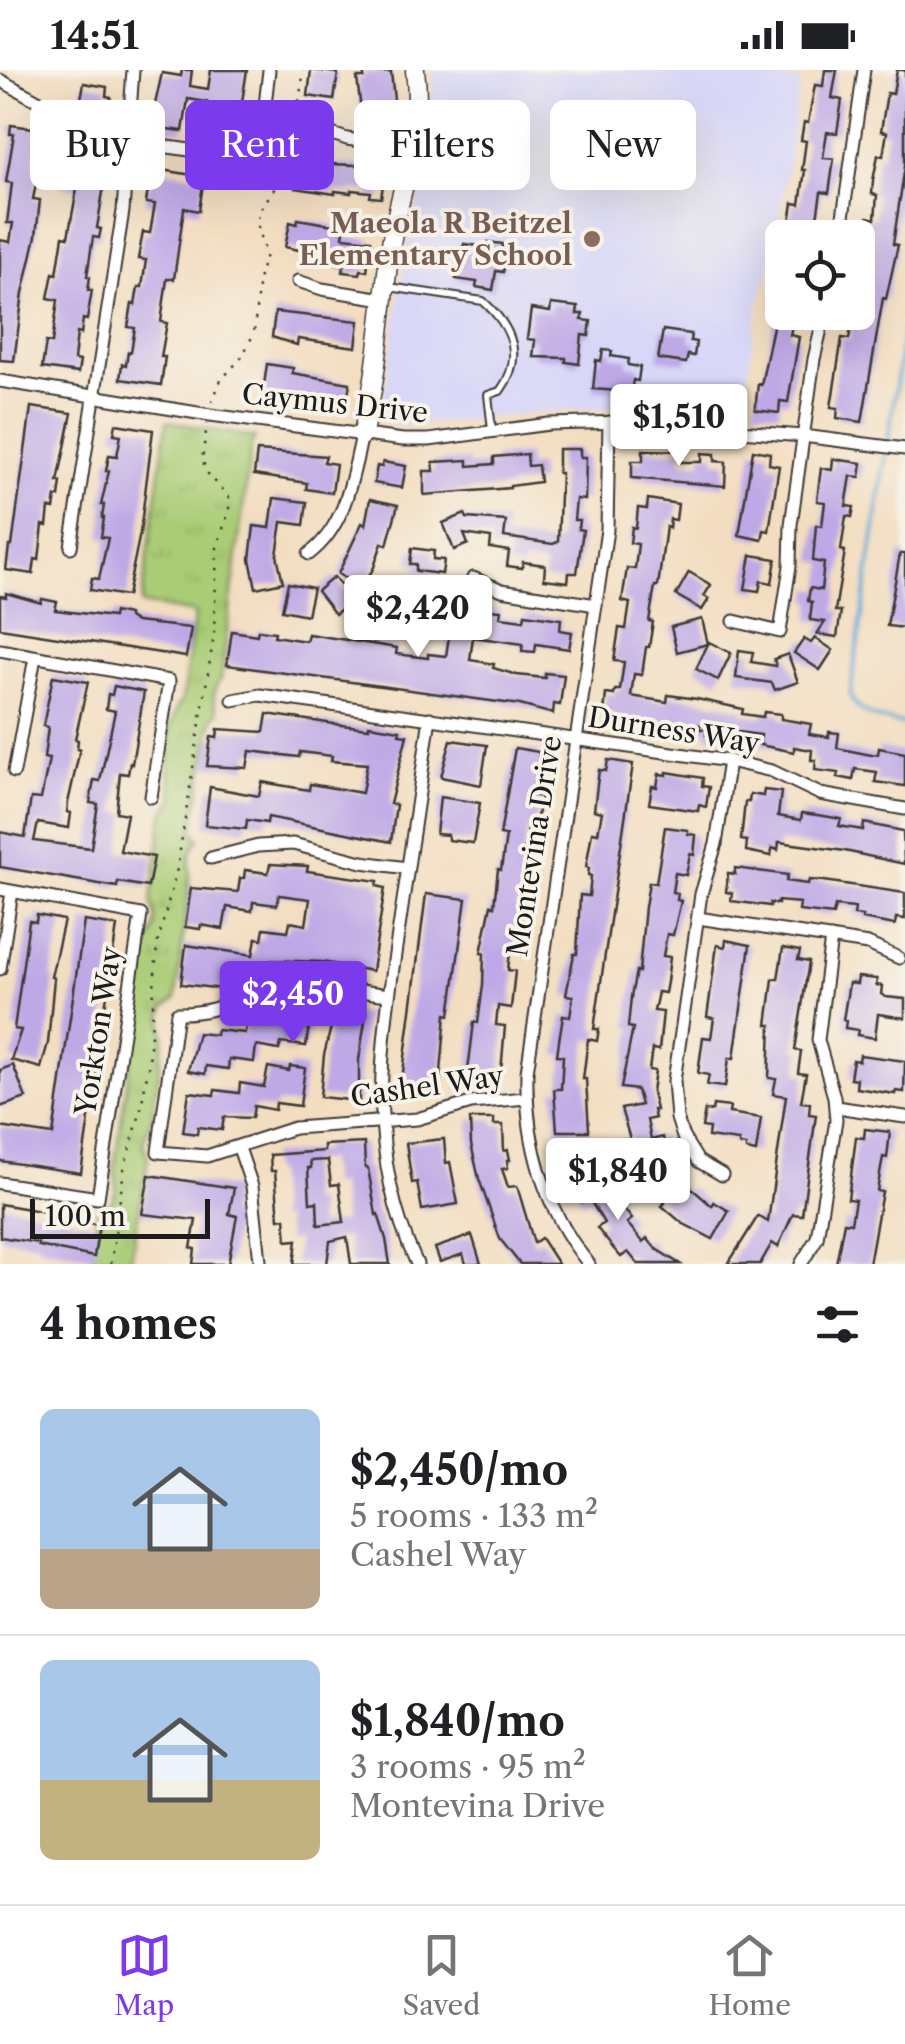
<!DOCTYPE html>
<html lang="en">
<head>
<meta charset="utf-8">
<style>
  :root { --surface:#fff; --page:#f2f2f2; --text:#202124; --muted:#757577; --line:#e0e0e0; --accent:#7c3aed }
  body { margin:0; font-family:"Libre Caslon Text",serif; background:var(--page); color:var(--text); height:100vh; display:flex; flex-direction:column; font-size:38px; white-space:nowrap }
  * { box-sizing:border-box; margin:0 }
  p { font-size:32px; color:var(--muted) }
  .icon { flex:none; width:55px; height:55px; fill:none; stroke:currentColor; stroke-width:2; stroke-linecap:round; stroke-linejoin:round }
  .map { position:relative; height:1194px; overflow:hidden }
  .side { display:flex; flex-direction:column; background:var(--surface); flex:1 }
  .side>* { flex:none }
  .guide { position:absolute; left:30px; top:30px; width:845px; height:90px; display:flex; gap:20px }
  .controls { position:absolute; left:765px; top:150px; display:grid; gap:20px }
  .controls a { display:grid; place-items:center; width:110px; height:110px; border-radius:15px; background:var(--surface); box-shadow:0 10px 40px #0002; font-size:50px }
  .scale { position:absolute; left:30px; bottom:25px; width:180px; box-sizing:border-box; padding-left:10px; border:5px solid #1c1c1c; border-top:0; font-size:28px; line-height:35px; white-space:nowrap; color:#1c1c1c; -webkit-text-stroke:8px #f7f3e8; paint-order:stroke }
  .price { position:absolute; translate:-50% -85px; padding:0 22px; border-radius:10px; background:#fff; color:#222; font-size:32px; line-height:65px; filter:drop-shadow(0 2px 5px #0008) }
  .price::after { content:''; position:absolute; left:50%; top:60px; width:30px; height:22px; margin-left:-15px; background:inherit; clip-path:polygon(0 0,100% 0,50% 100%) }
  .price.active { background:var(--accent); color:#fff }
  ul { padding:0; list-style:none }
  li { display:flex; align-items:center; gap:30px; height:250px; padding:0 40px }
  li+li { border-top:2px solid var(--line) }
  li span { display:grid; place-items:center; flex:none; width:280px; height:200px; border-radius:15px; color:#555 }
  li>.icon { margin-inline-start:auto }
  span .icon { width:120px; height:120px; fill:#fffc; stroke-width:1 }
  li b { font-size:42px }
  h2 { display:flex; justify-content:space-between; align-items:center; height:120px; padding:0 40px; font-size:42px }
  .pill { padding:0 35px; border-radius:15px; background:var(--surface); box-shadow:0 10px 40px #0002; font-size:35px; line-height:90px }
  .pill.active { background:var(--accent); color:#fff }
  .status { display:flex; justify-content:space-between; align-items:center; height:70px; padding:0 50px; background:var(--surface); direction:ltr }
  .status svg { height:28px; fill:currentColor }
  .dock { display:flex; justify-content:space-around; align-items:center; height:140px; border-top:2px solid var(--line); background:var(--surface); font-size:28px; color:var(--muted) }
  .dock a { display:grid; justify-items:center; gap:5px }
  .dock .active { color:var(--accent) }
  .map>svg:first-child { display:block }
  .built { fill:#d8d7f8 }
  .grass { fill:url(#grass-tufts); stroke:#627448; stroke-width:2.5 }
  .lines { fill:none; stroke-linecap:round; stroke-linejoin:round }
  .stream { stroke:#5ba5d2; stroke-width:4 }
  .building { fill:#bea8e6; fill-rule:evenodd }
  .lane-casing { stroke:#3c3935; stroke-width:10 }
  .street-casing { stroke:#3c3935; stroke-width:15 }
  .secondary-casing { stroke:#3c3935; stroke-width:21 }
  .path { stroke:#3c3935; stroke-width:2.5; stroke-dasharray:2.5 8; stroke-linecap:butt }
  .lane { stroke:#fff; stroke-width:6 }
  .street { stroke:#fff; stroke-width:11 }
  .secondary { stroke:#fff; stroke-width:18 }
  .education-dot { fill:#8d6e63; stroke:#f7f3e8; stroke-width:4 }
  .labels { text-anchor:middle; stroke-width:8; stroke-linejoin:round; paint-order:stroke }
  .education-label { font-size:28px; font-weight:bold; fill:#785e54; stroke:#f7f3e8; text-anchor:end }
  .street-label { font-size:28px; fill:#1c1c1c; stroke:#f7f3e8 }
</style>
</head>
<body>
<div class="status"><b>14:51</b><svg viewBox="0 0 49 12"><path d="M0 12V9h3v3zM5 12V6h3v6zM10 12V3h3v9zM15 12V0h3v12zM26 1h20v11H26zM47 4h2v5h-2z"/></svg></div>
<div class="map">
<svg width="905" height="1194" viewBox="0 0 905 1194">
  <defs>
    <pattern id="grass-tufts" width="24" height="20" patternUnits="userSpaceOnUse" patternTransform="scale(2.5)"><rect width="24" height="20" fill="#a9cc74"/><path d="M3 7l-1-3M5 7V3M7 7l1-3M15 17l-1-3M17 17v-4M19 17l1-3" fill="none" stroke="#91af64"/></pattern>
  </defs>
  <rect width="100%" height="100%" fill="#f7f3e8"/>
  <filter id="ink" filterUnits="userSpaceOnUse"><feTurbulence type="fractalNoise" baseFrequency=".01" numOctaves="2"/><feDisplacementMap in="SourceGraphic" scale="20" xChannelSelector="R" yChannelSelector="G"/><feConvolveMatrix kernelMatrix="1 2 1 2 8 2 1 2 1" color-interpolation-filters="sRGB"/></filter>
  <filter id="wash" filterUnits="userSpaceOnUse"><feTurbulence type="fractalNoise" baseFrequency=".0048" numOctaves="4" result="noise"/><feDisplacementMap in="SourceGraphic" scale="40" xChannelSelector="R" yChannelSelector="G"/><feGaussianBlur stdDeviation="2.25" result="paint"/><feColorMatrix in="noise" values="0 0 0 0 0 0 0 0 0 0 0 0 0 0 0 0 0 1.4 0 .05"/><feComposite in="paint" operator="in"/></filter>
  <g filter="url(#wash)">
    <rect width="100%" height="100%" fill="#f3ddc0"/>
    <polygon class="built" points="432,0 731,0 801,11 773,188 758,235 742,346 715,338 587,338 404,356 395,355 386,349 383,333 407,178 430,83 434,37"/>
    <path class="grass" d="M167,351L255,368L251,376L221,609C212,620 212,629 218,642L213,647L193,759L199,769C189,780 189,790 190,804L176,929L165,938L162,947L164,967L152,1045L143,1073L148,1088L130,1194H92L98,1140C118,1134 118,1115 114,1098L148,874C156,859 158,849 151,833L163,744L174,728C167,699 164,655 182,630L195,543L141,534Z"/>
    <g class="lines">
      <path class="stream" d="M905,256L850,626C861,648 883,650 905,654"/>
    </g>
    <g id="blocks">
      <g class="building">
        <polygon points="182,0 192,0 190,16 208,19 211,0 247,0 236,70 202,65 207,32 188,29 183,61 150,57 162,3 181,6"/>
        <polygon points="311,0 338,3 334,30 308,26"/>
        <polygon points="825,0 837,0 832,28 842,30 837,63 827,62 823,88 834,89 829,123 821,122 817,148 824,150 821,168 792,168 793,159 789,159 793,133 800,134 805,100 802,100 806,71 801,70 804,52 808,53 815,15 823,16"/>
        <polygon points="897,0 905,0 905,96 893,174 898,175 886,229 883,228 862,352 837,348 838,338 831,337 842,268 849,269 854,242 858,242 858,210 865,211 870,185 862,183 868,147 875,149 877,125 872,124 873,111 878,85 883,86 887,62 881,61 887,23 893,24"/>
        <polygon points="391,2 396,48 390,48 390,54 363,56 357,8 364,8 364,3"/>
        <polygon points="84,13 107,17 106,26 111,27 109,39 80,34"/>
        <polygon points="11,55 40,59 34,96 51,99 55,78 76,81 75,87 108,92 97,158 101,159 99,168 93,167 87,206 90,207 88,220 92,220 87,250 83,249 81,264 77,263 74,290 80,291 78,303 42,298 46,272 52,273 58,230 48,228 53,203 57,204 63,166 68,167 77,119 58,115 58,112 37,109 33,129 40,130 36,166 23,223 14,291 0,290 0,170 10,172 13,153 7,153 12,113 6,112 14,64 10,64"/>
        <polygon points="300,88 328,94 386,96 381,128 370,127 371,122 351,120 351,123 335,121 335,124 295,118"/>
        <polygon points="151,98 204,107 199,141 184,138 174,209 167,209 161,252 167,253 161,287 165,287 161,315 120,309 122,294 126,295 128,282 131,282 135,258 128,257 132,234 135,235 138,217 142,217 146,190 138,189 143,162 150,163 155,134 146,133"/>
        <polygon points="298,149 333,155 333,158 344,160 343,167 371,170 367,201 361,200 360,204 343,202 344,195 325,192 326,186 285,177 290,152 297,154"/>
        <polygon points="488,172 503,174 501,187 506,188 503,202 496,201 493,220 476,217 477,212 456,209 457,181 462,182 464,174 487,177"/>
        <polygon points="551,234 578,237 577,244 583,244 582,250 591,251 589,266 582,265 579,294 566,292 566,288 533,287 535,270 527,269 531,239 550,242"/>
        <polygon points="275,242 359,251 356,277 298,269 297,275 272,267"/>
        <polygon points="776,242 795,242 790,265 799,267 788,332 780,331 779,343 755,340 758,314 761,315"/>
        <polygon points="663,260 691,264 690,271 696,272 694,286 688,285 686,293 658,289"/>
        <polygon points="603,280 612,281 611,286 629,289 628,295 640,297 638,311 633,310 631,322 593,319 596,290 601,291"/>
        <polygon points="267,294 293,298 292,303 350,313 346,336 341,335 340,340 262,329"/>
        <polygon points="31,337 72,343 58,412 61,412 59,427 56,427 54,439 49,438 47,456 43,455 39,490 35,489 33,504 6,500 9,476 12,476"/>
        <polygon points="116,354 153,360 140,463 127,526 90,520 92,508 99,509 108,468 101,467 104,448 102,448 104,435 101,435 109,401 106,401 109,385 117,386 121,365 114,364"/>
        <polygon points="558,379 580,379 580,387 586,387 585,430 576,429 574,450 579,450 578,459 583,460 577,503 569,503 568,512 544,509 545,495 523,492 522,498 507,496 509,481 490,478 491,468 464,464 468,474 454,480 443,453 465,444 467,448 506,451 504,467 553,474 558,472 561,403 558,403"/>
        <polygon points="643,380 681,381 681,392 702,392 702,383 715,384 715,391 726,392 725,416 632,408 632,391 643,391"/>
        <polygon points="753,380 770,383 769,394 779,396 769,461 764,460 762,470 739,465"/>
        <polygon points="257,381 326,386 324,392 336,394 332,423 306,419 307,413 254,405"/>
        <polygon points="527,384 528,396 538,395 540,412 510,416 510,418 424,425 424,401 434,401 433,392 468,390 468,396 494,394 494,387"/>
        <polygon points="833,389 862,393 860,407 851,406 846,436 854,437 852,447 846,446 841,480 845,481 835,541 841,541 837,567 817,564 825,552 810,550 812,532 808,531 810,518 821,520 824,493 813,491 816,455 822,456 825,432 817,431 819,413 821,398 832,400"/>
        <polygon points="383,392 406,396 402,418 374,413 377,396 382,397"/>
        <polygon points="274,428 307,432 304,455 282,452 277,485 283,512 256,518 250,489 254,456 270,458"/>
        <polygon points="370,429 398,435 387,475 382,473 374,497 362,518 338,504 362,453 365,455"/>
        <polygon points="648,429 678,434 676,450 670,449 669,458 666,457 658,516 655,516 649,551 653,552 649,577 646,577 642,605 634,604 631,626 667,632 668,625 697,629 743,639 742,644 763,647 764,642 781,644 781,649 811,654 809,664 829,667 829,662 839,663 837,678 871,685 878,684 879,678 905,683 905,716 875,712 877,702 855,699 853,710 838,707 839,703 815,700 816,690 811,690 812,680 794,677 794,682 760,675 761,665 737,662 736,670 706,665 707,660 700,659 700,655 681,653 680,660 612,653 613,643 604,642 606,624 614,625 615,620 620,620 624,592 614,591 619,558 626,559 630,533 622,531 627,498 635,499 638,474 630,473 632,457 636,458 638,438 647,439"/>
        <polygon points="412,478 434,481 433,489 444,490 442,504 416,501 416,494 410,494"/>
        <polygon points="900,484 905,484 905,558 887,556"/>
        <polygon points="751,485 776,489 772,513 761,511 759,521 745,519"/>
        <polygon points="689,502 711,515 704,526 709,529 702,540 676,525"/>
        <polygon points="334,507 353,530 335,544 317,521"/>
        <polygon points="288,513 313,518 307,545 282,540"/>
        <polygon points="442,514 449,529 441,532 445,541 423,552 412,528"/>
        <polygon points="6,523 41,533 42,529 57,532 55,540 113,547 114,542 128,545 128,548 136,552 191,558 186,587 0,558 0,526 6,527"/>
        <polygon points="464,538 501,540 500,547 524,550 525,544 561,549 560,560 572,562 569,579 536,574 535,582 522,581 523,574 473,567 470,590 494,594 493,598 517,605 545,608 545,603 564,605 560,635 554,634 553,644 520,635 227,595 232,561 257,565 258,560 275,562 274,566 306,571 308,564 397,578 396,584 428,588 428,584 446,586 452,546 462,547"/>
        <polygon points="702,549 708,574 677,582 671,557"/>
        <polygon points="815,568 833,580 820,600 794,583 804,569 811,573"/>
        <polygon points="709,572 731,583 718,610 696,599"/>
        <polygon points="739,580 753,582 751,592 776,596 774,589 788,584 798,612 775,620 772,613 736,608"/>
        <polygon points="53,606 88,612 75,669 78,670 77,679 80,679 68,733 67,742 71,743 69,758 38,753 34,771 91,778 98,734 90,733 94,710 100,711 115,641 106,639 108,624 112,625 114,616 144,622 132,694 130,693 128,704 120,703 116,742 127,744 120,781 154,787 148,817 118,812 117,817 0,797 0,762 25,767 31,728 41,729 49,689 44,688 48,657 43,656"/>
        <polygon points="267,644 341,655 369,658 369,655 400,660 399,664 407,665 390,734 396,735 391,772 268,747 267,753 247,750 246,759 205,755 210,717 259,726 262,712 309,720 310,714 362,723 367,694 331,691 332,686 300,682 299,687 250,681 247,698 207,696 211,667 217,668 218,659 264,662"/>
        <polygon points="451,670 487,675 481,715 441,707"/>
        <polygon points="515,678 539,682 539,686 547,688 537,726 541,726 534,760 528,759 523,783 532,784 530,803 528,820 521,819 518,839 523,840 521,859 517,875 514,874 513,882 510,882 508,900 515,901 511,938 498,936 496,955 505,956 501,1002 494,1001 493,1012 467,1009 474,952 478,953 483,915 484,883 481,883 491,835 494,836 498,799 501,800 506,766 500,765"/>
        <polygon points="608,690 633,694 594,959 599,959 597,971 588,969 583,1009 586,1009 589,1061 557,1061 554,1019 561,1019 563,986 557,985 560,964 563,946 570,947 573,926 566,925 574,884 577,884 580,825 589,826 591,806 588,805 589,798 586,797 592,762 598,763 602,742 594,740 597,715 599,700 606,701"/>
        <polygon points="667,702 703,708 702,716 709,717 706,737 699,735 698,741 649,734 652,716 657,717 659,704 667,705"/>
        <polygon points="764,720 781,722 778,746 801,750 802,743 824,746 841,749 839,756 863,760 864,753 903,761 904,794 845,781 779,772 778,780 772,778 771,786 746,781 747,771 741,770 745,732 749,732 750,724 763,726"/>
        <polygon points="440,727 480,733 473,773 448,770 448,765 436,764"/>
        <polygon points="665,757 688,760 688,764 696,765 694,785 690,784 686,805 675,803 672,822 678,823 677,830 681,831 673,865 667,864 663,886 670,887 667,912 665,923 658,922 654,941 663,942 659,980 652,979 649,1000 655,1001 652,1022 656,1040 653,1040 655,1048 647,1050 651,1070 663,1067 666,1082 636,1089 621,1039 641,1035 637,1020 621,1018 633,958 628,957 631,927 636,901 639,902 645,837 649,812 656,813"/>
        <polygon points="270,794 308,796 307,801 378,811 377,816 385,818 372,901 322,892 272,890 271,897 248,894 246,908 225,905 223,919 181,914 186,875 253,885 256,868 262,869 264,858 288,861 290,852 306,855 310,829 279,825 277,835 253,832 252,841 227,837 223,859 201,855 200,859 185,857 191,818 238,822 240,808 244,808 245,800 268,803"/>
        <polygon points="735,798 788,805 786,811 808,814 809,810 824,811 905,823 905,849 896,848 895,855 862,849 863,846 854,845 855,838 835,836 833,845 799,841 800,833 778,831 778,834 770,833 770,836 731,831 732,823 726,822 728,803 735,804"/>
        <polygon points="426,824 466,829 450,945 446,944 439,1025 401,1018"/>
        <polygon points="37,845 64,850 51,907 54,908 48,973 41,998 11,990 21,960 14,959 29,851 36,852"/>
        <polygon points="84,851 117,856 81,1103 0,1091 0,1057 53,1065"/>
        <polygon points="726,870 750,875 734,988 729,988 725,1017 707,1015 709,1005 698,1003 703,967 711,968 714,948 707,947 717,875 725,877"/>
        <polygon points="783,878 800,881 798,890 809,892 795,980 801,981 798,1003 806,1004 801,1032 810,1033 809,1044 816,1045 802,1145 793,1144 778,1177 772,1173 760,1194 728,1194 758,1146 768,1152 786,1026 773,1024 776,1009 769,1008 771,955 767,955 773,909 778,909"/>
        <polygon points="858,907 877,909 876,915 882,916 881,924 886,927 905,929 905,948 878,944 875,968 857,965 858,960 845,958 846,951 843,950 849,913 857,914"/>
        <polygon points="298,936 366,944 359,990 359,1031 320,1027 324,985 332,953 310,949 306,976 281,973 279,980 256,976 254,992 229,989 228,999 206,996 205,1004 188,1001 198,963 216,965 217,960 245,963 246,952 266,954 273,940 297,944"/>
        <polygon points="860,985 905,991 904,1022 896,1021 895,1024 856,1018 857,1009 850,1008 853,990 859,991"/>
        <polygon points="13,995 26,1028 0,1037 0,1000"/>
        <polygon points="290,996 305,998 300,1036 276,1033 275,1040 254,1036 252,1048 224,1047 222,1060 198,1057 197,1064 183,1062 189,1022 214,1025 215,1020 239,1023 240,1013 264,1017 268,997 289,1001"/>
        <polygon points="713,1035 730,1037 729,1043 761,1048 756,1082 746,1080 746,1076 739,1075 739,1071 708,1067 709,1058 702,1057 705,1040 712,1041"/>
        <polygon points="470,1049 494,1049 494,1055 503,1055 504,1081 508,1080 510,1090 507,1090 508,1098 502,1099 508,1117 517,1116 534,1173 541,1168 558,1194 520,1194 500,1169 479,1109 471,1074"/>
        <polygon points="865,1059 890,1062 887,1088 883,1087 877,1121 882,1122 869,1194 836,1194 844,1152 851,1153 855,1130 848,1129 856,1067 864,1068"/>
        <polygon points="444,1069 446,1093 450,1092 458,1134 422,1140 417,1112 412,1113 406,1073"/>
        <path d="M364,1073L365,1098H368L376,1145L378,1144L386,1169L390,1194H351L347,1167L330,1171L327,1194H294L297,1170L287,1171L285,1148L279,1149L275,1101H271L270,1085L324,1081V1075ZM328,1090L331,1115L339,1114L344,1152L318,1155L317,1132L310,1133L308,1098H311L310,1091Z"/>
        <polygon points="598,1074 601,1094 577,1098 571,1077"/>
        <polygon points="668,1089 678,1101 673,1105 686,1122 690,1117 712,1136 714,1132 729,1141 713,1169 682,1153 662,1136 665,1133 645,1107"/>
        <polygon points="603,1101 616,1124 613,1126 632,1149 627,1153 643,1172 647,1168 656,1179 680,1194 638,1194 628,1182 621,1187 613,1178 597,1158 604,1153 589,1128 582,1132 574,1117"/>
        <polygon points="149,1105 234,1118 229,1144 237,1146 228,1194 193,1194 195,1179 191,1178 196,1150 142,1144"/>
        <polygon points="0,1134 69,1146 68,1149 99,1155 94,1187 38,1176 38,1173 0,1167"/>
        <polygon points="472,1165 481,1194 466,1194 463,1184 440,1192 435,1178"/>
      </g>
    </g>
  </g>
  <g filter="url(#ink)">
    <use href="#blocks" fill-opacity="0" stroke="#3c3935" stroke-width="2.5"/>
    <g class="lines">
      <g class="lane-casing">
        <path id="lane" d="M389,217L483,231C512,257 525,287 500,321L488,325L492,360"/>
      </g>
      <g class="street-casing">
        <g id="street">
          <polyline points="0,10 40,32 55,51 85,61 126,71 246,88 261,70 269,0"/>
          <polyline points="320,60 347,69 414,79"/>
          <polyline points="840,168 864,0"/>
          <polyline points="298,211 322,219 383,229"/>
          <polyline points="0,311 210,345 403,370 429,370 549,354 625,352 803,366 905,379"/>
          <polyline points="71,477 123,141 133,0"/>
          <path d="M309,484C346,456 352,408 362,365"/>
          <polyline points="473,508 502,520 596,535"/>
          <polyline points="734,551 780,562 790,496 791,455 814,289 825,242"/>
          <polyline points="0,580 169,611 151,727"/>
          <polyline points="233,630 260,625 729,691 772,701 820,724 905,739"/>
          <polyline points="14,702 35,587"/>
          <polyline points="211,788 258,776 293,774 362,792 407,798"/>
          <polyline points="0,819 141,845 98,1128 0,1113"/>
          <polyline points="698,848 868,874 899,888"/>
          <polyline points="0,899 12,822"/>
          <path d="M389,925C353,921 312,910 277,917C239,926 221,944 177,943L158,1082L207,1086L294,1058L417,1049L471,1033L526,1028"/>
          <polyline points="836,1037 905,1047"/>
          <polyline points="239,1078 252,1116 260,1191"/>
          <polyline points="722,1105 698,1091 683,1067 677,1048 674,1011 701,824 716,774 729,691"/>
          <path d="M417,1194C363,1079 382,971 400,851C410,783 420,715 430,648"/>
          <path d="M589,1194C544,1139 525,1072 527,1002L607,460L609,352"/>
          <polyline points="801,1194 817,1168 836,1050 834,1027 818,970 831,868"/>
        </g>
      </g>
      <g class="secondary-casing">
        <path id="secondary" d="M362,365C379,304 381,237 391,174C401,113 424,65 415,0"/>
      </g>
      <g class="path">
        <polyline points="212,332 221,310 242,287 254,263 259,205 266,185 258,156 259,141 288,99 304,0"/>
        <polyline points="111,1194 124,1099 140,1044 149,993 157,875 177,799 214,565 217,477 229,441 229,427 208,404 202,390 207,354"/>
      </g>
      <use href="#lane" class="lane"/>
      <use href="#street" class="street"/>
      <use href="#secondary" class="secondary"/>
    </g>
  </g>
  <circle class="education-dot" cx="592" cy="169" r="10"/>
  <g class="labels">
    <g class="education-label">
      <text x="572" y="163">Maeola R Beitzel<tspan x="572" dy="32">Elementary School</tspan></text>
    </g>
    <g class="street-label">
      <text transform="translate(335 333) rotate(6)" y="10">Caymus Drive</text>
      <text transform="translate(674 660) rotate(9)" y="10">Durness Way</text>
      <text transform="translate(534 776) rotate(-81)" y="10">Montevina Drive</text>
      <text transform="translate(98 961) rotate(-81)" y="10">Yorkton Way</text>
      <text transform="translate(427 1016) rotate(-8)" y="10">Cashel Way</text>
    </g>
  </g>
</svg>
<div class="controls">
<a><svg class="icon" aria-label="locate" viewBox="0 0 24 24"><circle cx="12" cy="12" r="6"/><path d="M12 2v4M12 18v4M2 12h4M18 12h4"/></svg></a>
</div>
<div class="scale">100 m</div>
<b class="price" style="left:679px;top:399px">$1,510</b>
<b class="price" style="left:418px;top:590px">$2,420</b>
<b class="price active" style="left:293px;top:976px">$2,450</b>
<b class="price" style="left:618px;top:1153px">$1,840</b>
<div class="guide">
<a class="pill">Buy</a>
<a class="pill active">Rent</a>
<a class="pill">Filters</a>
<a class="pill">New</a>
</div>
</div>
<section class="side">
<h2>4 homes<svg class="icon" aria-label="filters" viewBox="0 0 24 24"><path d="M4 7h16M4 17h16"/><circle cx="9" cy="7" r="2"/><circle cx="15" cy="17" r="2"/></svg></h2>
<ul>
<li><span style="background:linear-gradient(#a9c7e8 70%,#b9a48a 0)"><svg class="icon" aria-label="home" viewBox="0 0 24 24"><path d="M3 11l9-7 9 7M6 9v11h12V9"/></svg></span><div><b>$2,450/mo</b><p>5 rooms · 133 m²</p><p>Cashel Way</p></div></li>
<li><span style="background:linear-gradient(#a9c7e8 60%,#c2b280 0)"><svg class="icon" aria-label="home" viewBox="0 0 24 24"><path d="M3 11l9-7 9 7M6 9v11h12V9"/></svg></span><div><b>$1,840/mo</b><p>3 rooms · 95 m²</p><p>Montevina Drive</p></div></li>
</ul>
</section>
<nav class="dock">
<a class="active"><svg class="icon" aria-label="map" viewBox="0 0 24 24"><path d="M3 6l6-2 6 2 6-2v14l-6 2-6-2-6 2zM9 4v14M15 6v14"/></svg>Map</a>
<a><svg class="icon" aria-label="saved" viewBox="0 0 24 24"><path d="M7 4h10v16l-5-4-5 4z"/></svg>Saved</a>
<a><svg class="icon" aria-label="home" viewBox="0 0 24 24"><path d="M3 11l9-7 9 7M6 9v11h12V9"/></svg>Home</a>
</nav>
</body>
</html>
